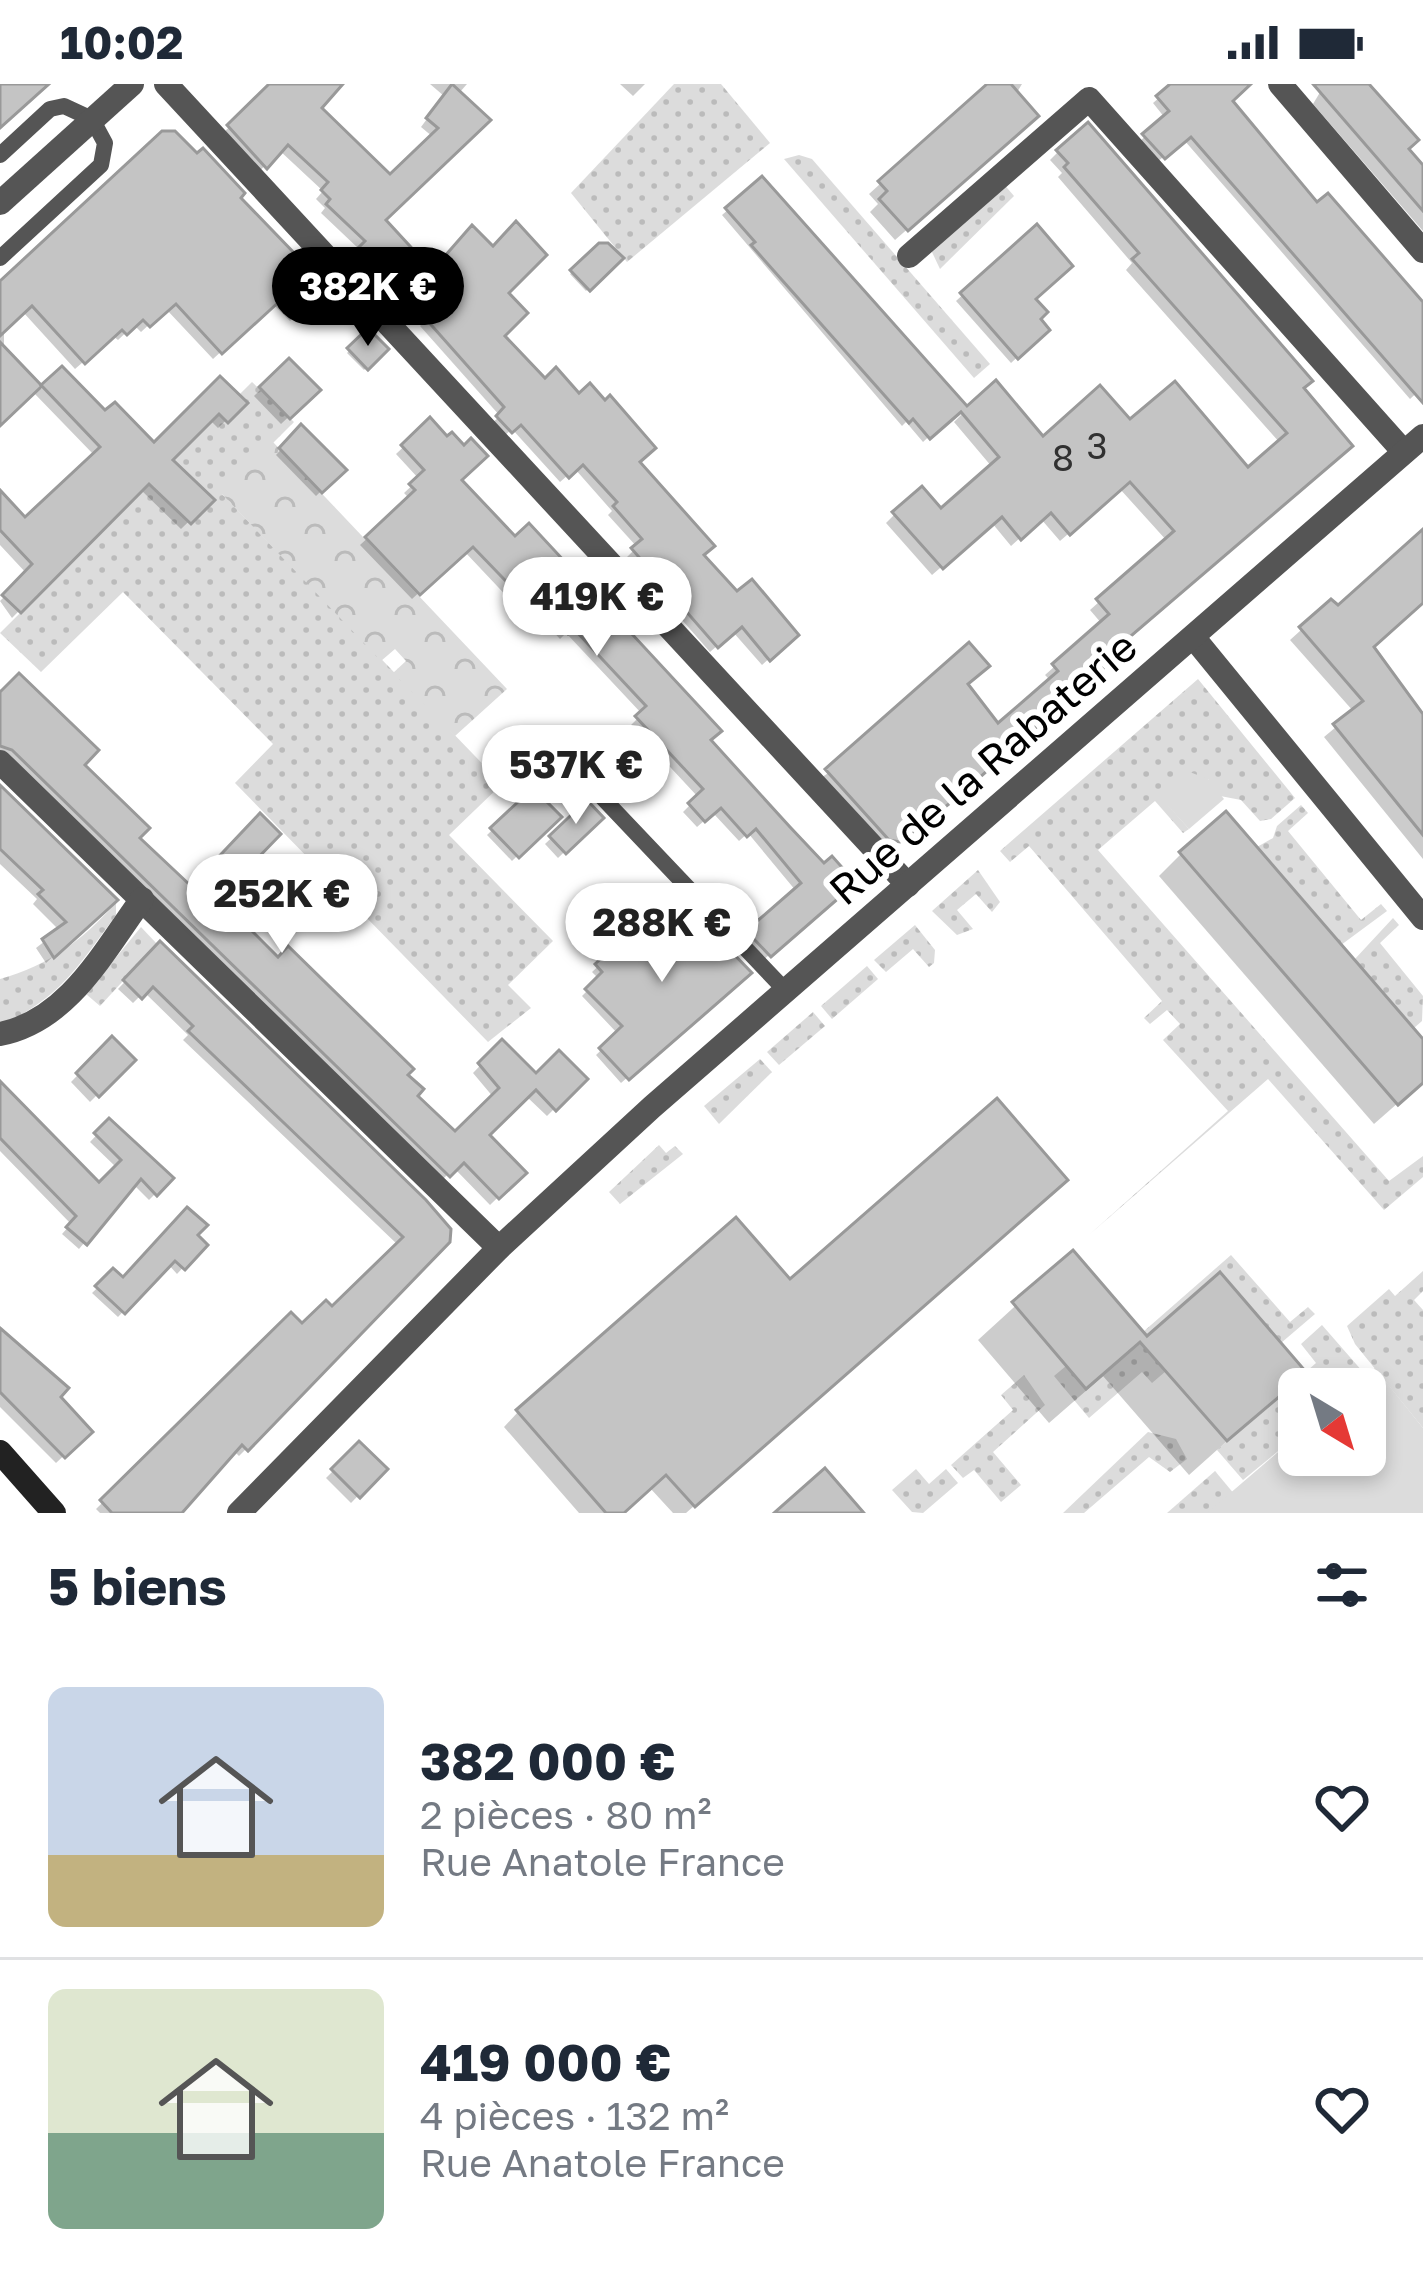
<!DOCTYPE html>
<html lang="fr">
<head>
<meta charset="utf-8">
<style>
  :root { --surface:#fff; --page:#f2f2f3; --text:#1f2937; --muted:#747a83; --line:#e0e1e3; --accent:#000 }
  body { margin:0; font-family:"Golos Text",sans-serif; background:var(--page); color:var(--text); height:100vh; display:flex; flex-direction:column; font-size:45px; white-space:nowrap }
  * { box-sizing:border-box; margin:0 }
  p { font-size:39px; color:var(--muted) }
  .icon { flex:none; width:66px; height:66px; fill:none; stroke:currentColor; stroke-width:2; stroke-linecap:round; stroke-linejoin:round }
  .map { position:relative; height:1429px; overflow:hidden }
  .panel { display:flex; flex-direction:column; background:var(--surface); flex:1 }
  .panel>* { flex:none }
  .needle { width:78px; rotate:142deg }
  .controls { position:absolute; left:1278px; top:1284px; display:grid; gap:24px }
  .controls a { display:grid; place-items:center; width:108px; height:108px; border-radius:18px; background:var(--surface); box-shadow:0 6px 18px #0003; font-size:60px }
  .price { position:absolute; translate:-50% -102px; padding:0 27px; border-radius:42px; background:#fff; color:#222; font-size:39px; line-height:78px; filter:drop-shadow(0 3px 6px #0008) }
  .price::after { content:''; position:absolute; left:50%; top:72px; width:36px; height:27px; margin-left:-18px; background:inherit; clip-path:polygon(0 0,100% 0,50% 100%) }
  .price.selected { background:var(--accent); color:#fff }
  ul { padding:0; list-style:none }
  li { display:flex; align-items:center; gap:36px; height:300px; padding:0 48px }
  li+li { border-top:3px solid var(--line) }
  li span { display:grid; place-items:center; flex:none; width:336px; height:240px; border-radius:18px; color:#555 }
  li>.icon { margin-inline-start:auto }
  span .icon { width:144px; height:144px; fill:#fffc; stroke-width:1 }
  li b { font-size:51px }
  h2 { display:flex; justify-content:space-between; align-items:center; height:144px; padding:0 48px; font-size:51px }
  .status { display:flex; justify-content:space-between; align-items:center; height:84px; padding:0 60px; background:var(--surface); direction:ltr }
  .status svg { height:33px; fill:currentColor }
  .map>svg:first-child { display:block }
  .grass { fill:url(#grass-dots) }
  .forest { fill:url(#forest-crowns) }
  .park { fill:#dcdcdc }
  .shadow { fill:#0003 }
  .building { fill:#c4c4c4; stroke:#999; stroke-width:3 }
  .lines { fill:none; stroke-linecap:round; stroke-linejoin:round }
  .service { stroke:#555; stroke-width:16 }
  .minor { stroke:#555; stroke-width:24 }
  .secondary { stroke:#222; stroke-width:24 }
  .labels { text-anchor:middle; stroke-width:12; stroke-linejoin:round; paint-order:stroke }
  .number-label { font-size:36px; fill:#313131 }
  .street-label { font-size:42px; fill:#000; stroke:#fff }
</style>
</head>
<body>
<div class="status"><b>10:02</b><svg viewBox="0 0 49 12"><path d="M0 12V9h3v3zM5 12V6h3v6zM10 12V3h3v9zM15 12V0h3v12zM26 1h20v11H26zM47 4h2v5h-2z"/></svg></div>
<div class="map">
<svg width="1423" height="1429" viewBox="0 0 1423 1429">
  <defs>
    <pattern id="grass-dots" width="8" height="8" patternUnits="userSpaceOnUse" patternTransform="scale(3)"><rect width="8" height="8" fill="#dcdcdc"/><path d="M2 2h.1M6 6h.1" fill="none" stroke="#bbb" stroke-width="1.8" stroke-linecap="round"/></pattern>
    <pattern id="forest-crowns" width="20" height="18" patternUnits="userSpaceOnUse" patternTransform="scale(3)"><rect width="20" height="18" fill="#dcdcdc"/><path d="M2 6a3 3 0 1 1 6 0M12 15a3 3 0 1 1 6 0" fill="none" stroke="#bbb"/></pattern>
  </defs>
  <rect width="100%" height="100%" fill="#fff"/>
  <g class="grass">
    <polygon points="674,0 721,0 770,59 627,178 571,109"/>
    <polygon points="799,71 812,75 990,280 974,294 784,75"/>
    <polygon points="1002,98 1014,112 940,185 931,166"/>
    <polygon points="252,298 294,338 222,410 502,700 449,751 553,857 508,901 531,924 488,958 235,699 273,660 123,508 41,588 0,549"/>
    <polygon points="1198,595 1295,714 1271,735 1260,737 1241,716 1215,711 1208,695 1159,711 1189,745 1183,749 1155,717 1098,766 1389,1097 1423,1072 1423,1093 1384,1126 1268,995 1090,1150 1228,1027 1163,956 1180,940 1167,926 1150,940 1144,934 1162,917 1029,762 1010,778 1000,767"/>
    <polygon points="1301,721 1308,729 1288,747 1361,836 1381,820 1387,827 1341,861 1257,763 1273,754 1277,742"/>
    <polygon points="978,786 1000,818 992,828 976,810 957,826 973,845 957,851 932,827"/>
    <path d="M116,819V831C79,881 60,915 0,941V895C50,881 81,857 116,819Z"/>
    <polygon points="1393,834 1399,841 1380,859 1423,912 1422,937 1414,944 1354,876"/>
    <polygon points="915,841 935,866 934,879 929,883 913,865 886,888 874,876"/>
    <polygon points="141,843 157,860 100,922 86,910"/>
    <polygon points="867,882 878,895 832,935 821,922"/>
    <polygon points="813,928 825,942 779,981 767,968"/>
    <polygon points="760,975 772,988 719,1040 704,1022"/>
    <polygon points="659,1061 666,1069 675,1062 683,1070 620,1120 609,1108"/>
    <polygon points="1231,1171 1290,1238 1308,1223 1315,1230 1281,1259 1147,1253 1143,1248"/>
    <polygon points="1423,1187 1423,1207 1414,1216 1423,1226 1423,1344 1355,1260 1347,1242 1389,1205 1395,1212"/>
    <polygon points="1322,1241 1363,1288 1361,1296 1351,1305 1299,1305 1299,1350 1243,1396 1217,1366 1316,1279 1301,1260"/>
    <polygon points="1140,1258 1166,1287 1152,1299 1142,1288 1089,1334 1054,1292 1066,1282 1087,1305"/>
    <polygon points="1024,1291 1045,1321 993,1368 1021,1401 1001,1418 974,1386 963,1394 951,1381 1013,1326 1001,1311"/>
    <polygon points="1148,1348 1176,1355 1187,1375 1170,1388 1149,1373 1084,1429 1063,1429"/>
    <polygon points="916,1385 929,1400 946,1385 958,1399 923,1429 912,1428 892,1406"/>
    <polygon points="1215,1387 1250,1429 1167,1429"/>
  </g>
  <polygon class="forest" points="273,358 507,605 455,652 393,589 406,577 395,565 381,577 221,409"/>
  <g class="park">
    <polygon points="1187,687 1208,695 1224,715 1189,745 1158,711"/>
    <polygon points="1375,1284 1423,1344 1423,1429 1207,1429 1299,1350 1299,1371 1365,1371 1365,1305 1351,1305"/>
  </g>
  <g class="shadow">
    <polygon points="274,0 284,5 290,0 294,4 339,0 318,24 390,94 433,53 421,43 444,12 430,0 467,0 460,8 487,36 382,137 415,173 381,206 350,176 360,166 321,129 325,124 316,115 323,107 279,66 258,89 222,50"/>
    <polygon points="620,0 645,0 633,12"/>
    <polygon points="990,0 1022,0 1016,10 1024,43 895,156 870,128 878,120 869,110"/>
    <polygon points="1175,0 1243,0 1229,17 1317,122 1423,223 1423,303 1410,315 1184,56 1157,78 1139,58 1165,34 1153,19"/>
    <polygon points="1325,0 1365,0 1423,85 1423,147 1313,20"/>
    <polygon points="1058,68 1301,304 1340,370 889,766 819,695 965,601 998,643 1051,597 1045,591 1102,540 1090,526 1167,457 1120,405 1060,457 1041,435 1011,462 992,439 932,491 886,439 894,431 941,428 992,383 954,338 963,329 1043,357 1130,339 1248,387 1280,359 1126,186 1132,179 1058,93 1062,89 1050,76"/>
    <polygon points="762,97 963,321 923,358 906,338 902,342 722,131"/>
    <polygon points="237,114 324,204 290,237 273,220 213,275 166,225 141,248 134,241 118,256 113,252 75,285 23,228 4,245 4,266 41,305 62,286 105,331 154,362 220,296 244,319 218,344 209,335 169,376 211,416 181,445 140,405 12,534 0,517 27,490 0,461 0,411 25,437 95,372 32,307 0,338 0,202"/>
    <polygon points="1036,144 1032,215 1046,246 1011,279 956,217"/>
    <polygon points="472,145 504,209 501,252 636,378 701,471 737,511 795,551 762,581 733,548 710,568 627,473 637,463 608,431 612,427 575,385 560,398 512,345 503,353 491,340 500,332 420,242 445,217 425,197"/>
    <polygon points="608,163 619,174 586,207 570,190"/>
    <polygon points="368,248 385,265 364,286 347,269"/>
    <polygon points="289,278 317,306 281,340 254,312"/>
    <polygon points="430,338 458,396 845,806 762,877 709,821 721,809 755,843 796,807 748,749 739,757 713,729 697,743 683,728 698,713 631,641 642,630 566,549 560,555 523,515 516,522 464,467 412,515 360,461 410,415 404,409 419,395 396,370"/>
    <polygon points="301,344 343,386 316,412 276,371"/>
    <polygon points="1423,450 1423,519 1371,564 1423,630 1423,775 1324,653 1354,628 1290,556 1331,519 1337,525"/>
    <polygon points="0,605 81,681 136,754 191,806 214,815 404,992 413,1012 455,1052 494,1014 473,989 502,959 536,993 584,995 547,1032 526,1012 486,1051 523,1089 490,1121 454,1084 440,1098 0,672"/>
    <polygon points="609,699 622,712 618,716 605,703"/>
    <polygon points="0,705 114,816 46,879 36,864 59,846 33,820 37,815 0,780"/>
    <polygon points="532,708 557,733 512,777 487,751"/>
    <polygon points="587,720 600,734 558,774 545,760"/>
    <polygon points="1181,770 1423,959 1423,997 1374,1040 1159,792"/>
    <polygon points="653,831 747,889 621,999 596,971 618,950 582,912 599,895 592,888"/>
    <polygon points="160,861 448,1146 277,1334 239,1372 233,1366 179,1429 100,1429 96,1425 291,1232 302,1243 332,1226 398,1161 183,956 188,951 144,908 133,919 118,905"/>
    <polygon points="112,956 132,976 90,1018 71,998"/>
    <polygon points="0,1001 99,1102 117,1084 90,1058 109,1038 170,1095 149,1116 133,1100 79,1165 62,1150 71,1140 0,1067"/>
    <polygon points="1050,1110 686,1429 673,1429 650,1404 621,1429 579,1429 504,1343 518,1328 790,1199"/>
    <polygon points="194,1151 204,1161 177,1190 168,1180 118,1233 92,1209 114,1188 123,1197"/>
    <polygon points="1072,1170 1146,1257 1303,1289 1189,1391 1103,1292 1049,1339 978,1256"/>
    <polygon points="0,1245 89,1348 56,1379 0,1323"/>
    <polygon points="359,1361 384,1385 351,1419 326,1394"/>
  </g>
  <g class="building">
    <polygon points="0,0 49,0 0,44"/>
    <polygon points="269,0 343,0 322,24 390,90 438,44 426,34 452,0 491,36 386,136 420,173 390,201 355,167 365,157 326,120 330,115 321,106 328,98 288,61 267,85 227,41"/>
    <polygon points="987,0 1011,0 1039,32 908,147 879,115 887,107 878,97"/>
    <polygon points="1170,0 1251,0 1233,17 1317,118 1328,109 1423,218 1423,319 1191,53 1165,75 1142,50 1169,27 1156,12"/>
    <polygon points="1313,0 1369,0 1419,56 1409,65 1423,81 1423,127"/>
    <polygon points="1088,38 1313,297 1304,304 1353,362 1098,580 1103,585 954,716 900,758 889,756 825,685 969,558 990,582 968,600 998,639 1058,587 1052,580 1109,530 1096,515 1174,447 1130,398 1070,451 1051,429 1021,456 1002,433 943,485 892,428 922,402 941,424 999,373 961,328 930,355 913,335 909,339 751,161 755,158 725,124 762,92 967,322 996,296 1043,352 1100,301 1130,335 1175,297 1248,383 1287,349 1132,175 1139,169 1064,83 1068,79 1056,66"/>
    <polygon points="162,47 175,47 197,69 203,64 245,109 241,114 328,204 299,232 282,215 222,270 176,220 150,243 143,236 127,251 122,246 85,280 32,222 0,252 0,197"/>
    <polygon points="516,137 547,171 509,209 528,229 505,252 545,294 556,283 579,309 590,299 605,316 610,311 656,364 640,378 715,462 704,471 737,507 752,495 799,551 770,577 742,543 718,564 631,464 642,455 613,422 617,418 583,381 569,394 521,341 512,349 496,332 504,323 425,234 449,208 430,189 472,141 493,162"/>
    <polygon points="1037,140 1073,182 1036,215 1048,228 1041,235 1050,246 1018,275 960,209"/>
    <polygon points="599,159 608,159 624,174 590,207 570,186"/>
    <polygon points="368,244 389,265 368,286 347,264"/>
    <polygon points="0,258 42,302 0,342"/>
    <polygon points="289,274 321,306 290,335 259,303"/>
    <polygon points="62,282 105,326 115,318 154,358 220,292 248,319 228,339 219,330 173,376 215,416 191,440 149,400 21,529 2,511 32,480 0,446 0,406 25,433 100,363 41,301"/>
    <polygon points="430,333 447,352 452,348 464,361 471,354 488,372 462,396 515,452 529,439 722,647 711,656 790,743 824,779 832,772 856,799 771,873 713,812 721,804 755,839 801,799 756,745 747,753 721,724 705,738 688,719 703,705 635,632 646,622 574,545 568,550 531,511 525,517 473,463 420,511 365,453 415,406 409,400 424,386 401,361"/>
    <polygon points="301,340 347,386 322,409 279,364"/>
    <polygon points="1423,445 1423,519 1374,563 1423,630 1423,751 1333,640 1363,617 1299,543 1331,515 1338,521"/>
    <polygon points="19,589 99,666 85,681 150,744 140,754 191,802 260,729 281,750 219,814 278,873 288,862 414,985 408,991 424,1005 418,1012 455,1047 499,1004 478,979 502,955 536,989 559,966 588,995 556,1027 536,1006 490,1051 527,1089 499,1115 464,1079 450,1093 12,666 0,662 0,608"/>
    <polygon points="0,701 118,816 54,874 42,855 66,838 38,810 43,806 0,765"/>
    <polygon points="533,704 562,733 519,774 490,744"/>
    <polygon points="587,716 604,734 566,770 549,752"/>
    <polygon points="1226,727 1423,955 1423,999 1398,1021 1179,768"/>
    <polygon points="688,823 752,889 629,996 599,964 622,942 585,905 602,888 595,880 653,827 668,833"/>
    <polygon points="160,857 426,1116 451,1145 450,1158 248,1367 242,1361 182,1429 112,1429 100,1416 291,1228 302,1239 326,1216 332,1222 403,1153 188,947 193,942 153,903 142,915 123,896"/>
    <polygon points="112,952 136,976 99,1013 76,989"/>
    <polygon points="0,997 99,1098 121,1076 94,1049 109,1034 174,1094 157,1112 141,1095 87,1161 66,1143 76,1132 0,1054"/>
    <polygon points="997,1014 1068,1096 695,1423 666,1391 624,1429 606,1429 516,1326 736,1133 790,1195"/>
    <polygon points="187,1123 208,1141 198,1151 208,1161 185,1186 175,1177 125,1230 95,1202 113,1184 123,1193"/>
    <polygon points="1073,1166 1147,1252 1220,1188 1307,1289 1227,1357 1140,1258 1086,1305 1012,1218"/>
    <polygon points="0,1244 69,1304 61,1313 93,1348 65,1374 0,1308"/>
    <polygon points="359,1357 388,1385 360,1414 331,1385"/>
    <polygon points="825,1384 864,1429 774,1429"/>
  </g>
  <g class="lines">
    <g class="service">
      <polyline points="0,71 50,25 64,22 92,35 105,59 101,81 0,174"/>
      <polyline points="578,688 785,906"/>
    </g>
    <g class="minor">
      <polyline points="166,0 908,801"/>
      <polyline points="1280,0 1423,167"/>
      <polyline points="0,119 132,0"/>
      <polyline points="909,172 1089,15 1404,368"/>
      <polyline points="1194,554 1423,834"/>
      <polyline points="0,678 499,1164"/>
      <path d="M0,950C68,937 104,867 142,815"/>
      <polyline points="239,1429 499,1164 652,1023 1423,352"/>
    </g>
    <polyline class="secondary" points="0,1368 54,1429"/>
  </g>
  <g class="labels">
    <g class="number-label">
      <text x="1097" y="375">3</text>
      <text x="1063" y="387">8</text>
    </g>
    <g class="street-label">
      <text transform="translate(983 684) rotate(-41)" y="15">Rue de la Rabaterie</text>
    </g>
  </g>
</svg>
<div class="controls">
<a><svg class="needle" viewBox="-14 -14 28 28"><path d="M0-13l5 13h-10z" fill="#e53935"/><path d="M0 13l5-13h-10z" fill="#747a83"/></svg></a>
</div>
<b class="price selected" style="left:368px;top:265px">382K €</b>
<b class="price" style="left:597px;top:575px">419K €</b>
<b class="price" style="left:576px;top:743px">537K €</b>
<b class="price" style="left:282px;top:872px">252K €</b>
<b class="price" style="left:662px;top:901px">288K €</b>
</div>
<section class="panel">
<h2>5 biens<svg class="icon" aria-label="filters" viewBox="0 0 24 24"><path d="M4 7h16M4 17h16"/><circle cx="9" cy="7" r="2"/><circle cx="15" cy="17" r="2"/></svg></h2>
<ul>
<li><span style="background:linear-gradient(#c9d6e8 70%,#c2b280 0)"><svg class="icon" aria-label="home" viewBox="0 0 24 24"><path d="M3 11l9-7 9 7M6 9v11h12V9"/></svg></span><div><b>382 000 €</b><p>2 pièces · 80 m²</p><p>Rue Anatole France</p></div><svg class="icon" aria-label="heart" viewBox="0 0 24 24"><path d="M12 20l-8-8c-3-5 5-10 8-4 3-6 11-1 8 4z"/></svg></li>
<li><span style="background:linear-gradient(#dfe7d0 60%,#7fa58c 0)"><svg class="icon" aria-label="home" viewBox="0 0 24 24"><path d="M3 11l9-7 9 7M6 9v11h12V9"/></svg></span><div><b>419 000 €</b><p>4 pièces · 132 m²</p><p>Rue Anatole France</p></div><svg class="icon" aria-label="heart" viewBox="0 0 24 24"><path d="M12 20l-8-8c-3-5 5-10 8-4 3-6 11-1 8 4z"/></svg></li>
</ul>
</section>
</body>
</html>
